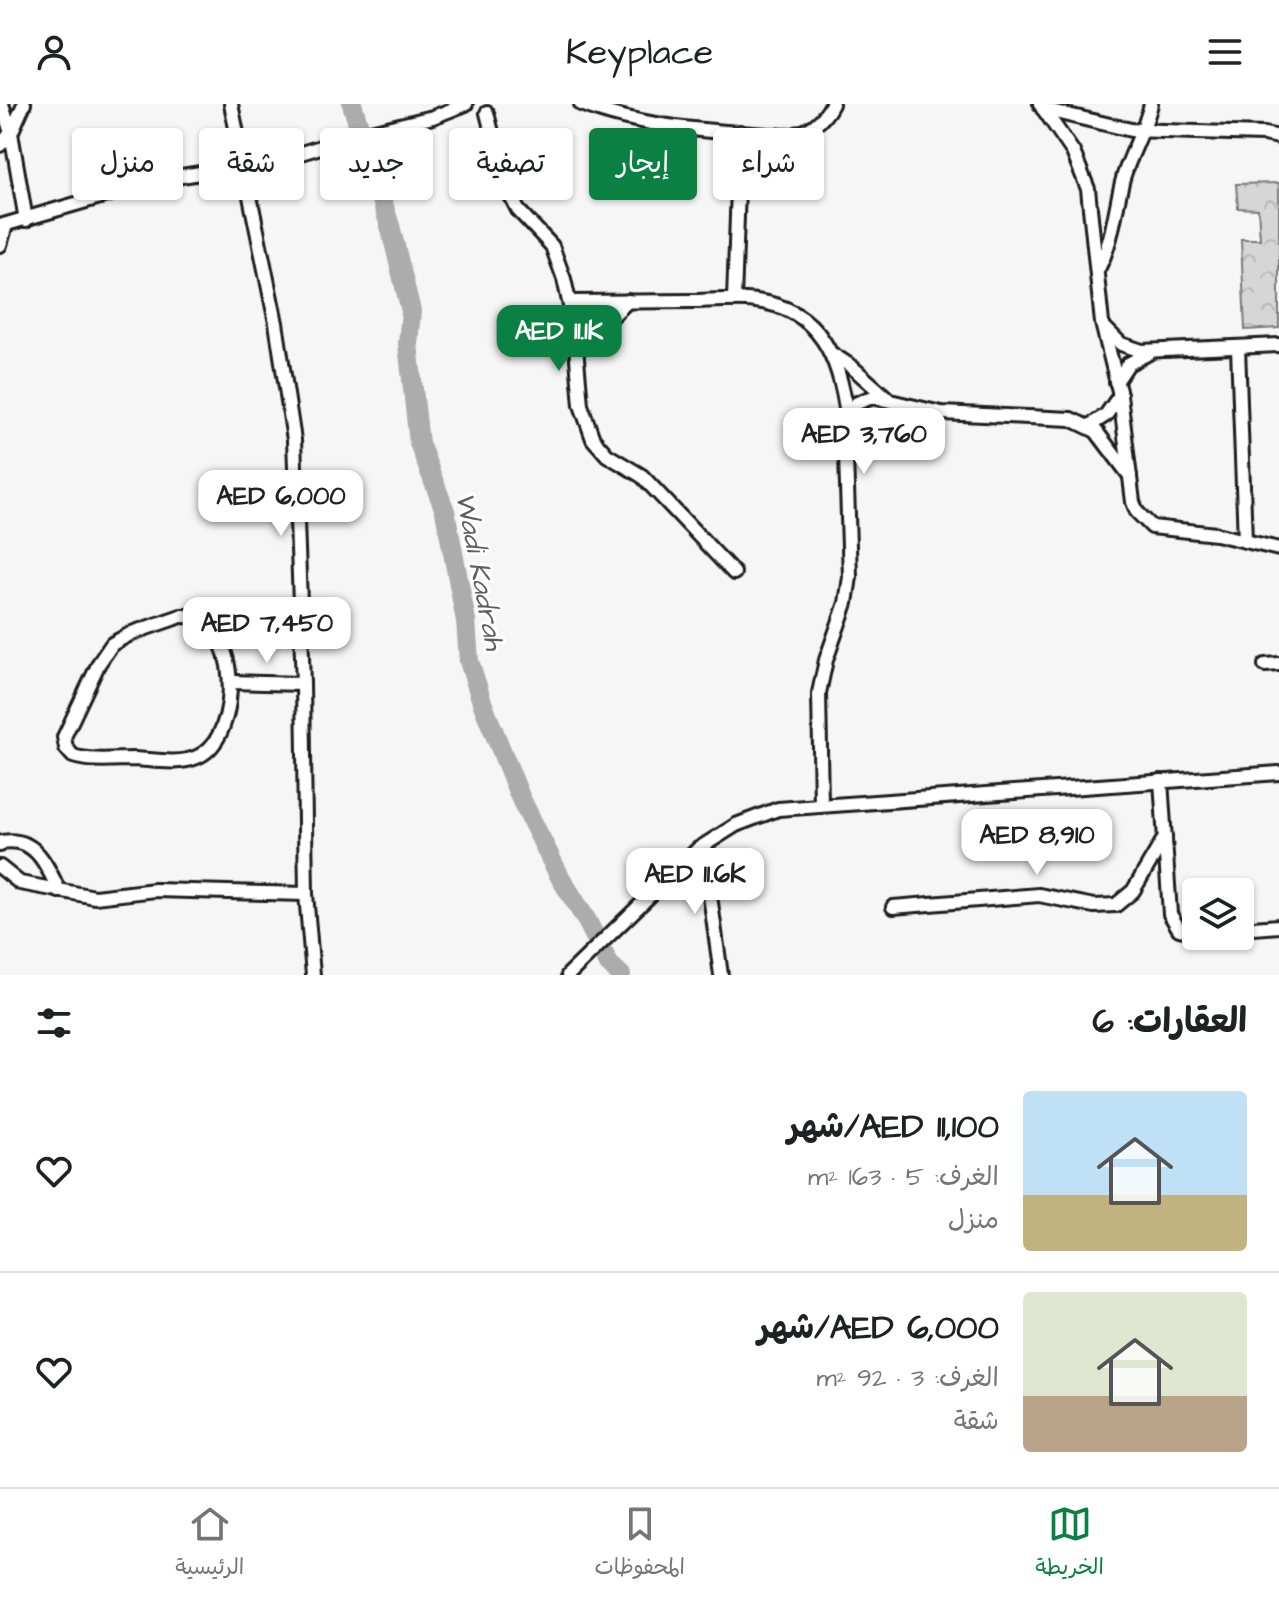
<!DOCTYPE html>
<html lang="ar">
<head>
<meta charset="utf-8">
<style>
  :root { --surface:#fff; --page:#f2f2f2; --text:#202124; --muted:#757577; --line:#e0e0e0; --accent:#0b8043 }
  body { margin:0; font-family:"Architects Daughter","Playpen Sans Arabic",sans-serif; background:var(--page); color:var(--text); direction:rtl; height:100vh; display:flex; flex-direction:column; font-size:30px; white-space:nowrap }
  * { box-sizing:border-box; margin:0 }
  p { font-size:26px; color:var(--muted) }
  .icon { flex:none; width:44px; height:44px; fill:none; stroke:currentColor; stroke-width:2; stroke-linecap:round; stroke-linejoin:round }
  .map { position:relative; height:871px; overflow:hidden; direction:ltr }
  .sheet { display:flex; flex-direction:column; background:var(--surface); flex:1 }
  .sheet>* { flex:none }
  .banner { position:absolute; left:24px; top:24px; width:800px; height:72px; direction:rtl; display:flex; gap:16px }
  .controls { position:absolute; left:1182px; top:774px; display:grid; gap:16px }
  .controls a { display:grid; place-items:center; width:72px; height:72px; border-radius:8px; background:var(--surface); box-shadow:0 2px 6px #0004; font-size:40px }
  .price { position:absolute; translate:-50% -68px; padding:0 18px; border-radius:16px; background:#fff; color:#222; font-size:26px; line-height:52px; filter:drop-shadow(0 2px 4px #0008) }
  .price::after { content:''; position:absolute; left:50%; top:48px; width:24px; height:18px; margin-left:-12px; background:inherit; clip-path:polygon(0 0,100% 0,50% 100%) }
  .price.on { background:var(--accent); color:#fff }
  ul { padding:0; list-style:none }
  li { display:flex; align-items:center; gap:24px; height:200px; padding:0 32px }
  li+li { border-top:2px solid var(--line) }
  li span { display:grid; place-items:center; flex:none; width:224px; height:160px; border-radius:8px; color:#555 }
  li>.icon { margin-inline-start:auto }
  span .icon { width:96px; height:96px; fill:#fffc; stroke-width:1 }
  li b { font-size:34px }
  h2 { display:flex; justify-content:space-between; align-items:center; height:96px; padding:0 32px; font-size:34px }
  .tag { padding:0 28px; border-radius:8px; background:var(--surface); box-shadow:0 2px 6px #0004; font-size:28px; line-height:72px }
  .tag.on { background:var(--accent); color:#fff }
  header { display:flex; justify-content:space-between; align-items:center; height:104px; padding:0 32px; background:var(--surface); font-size:36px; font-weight:600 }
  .dock { display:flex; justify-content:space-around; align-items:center; height:112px; border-top:2px solid var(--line); background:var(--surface); font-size:22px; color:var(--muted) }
  .dock a { display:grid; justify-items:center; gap:4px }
  .dock .on { color:var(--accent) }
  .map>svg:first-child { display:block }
  .forest { fill:url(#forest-crowns); stroke:#797979; stroke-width:2 }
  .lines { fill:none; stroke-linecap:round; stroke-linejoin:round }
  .river { stroke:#acacac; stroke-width:20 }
  .minor-casing { stroke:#1c1c1c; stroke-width:18 }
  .minor { stroke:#fff; stroke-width:12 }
  .labels { text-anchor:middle; stroke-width:6; stroke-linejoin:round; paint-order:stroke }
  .water-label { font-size:28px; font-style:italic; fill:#5d5d5d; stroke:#fff }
</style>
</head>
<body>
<header><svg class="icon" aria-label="menu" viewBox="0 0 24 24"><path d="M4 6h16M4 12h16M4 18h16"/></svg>Keyplace<svg class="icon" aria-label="person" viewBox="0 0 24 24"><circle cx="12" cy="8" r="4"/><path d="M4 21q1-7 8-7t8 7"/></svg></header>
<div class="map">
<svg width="1279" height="871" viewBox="0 0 1279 871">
  <defs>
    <pattern id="forest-crowns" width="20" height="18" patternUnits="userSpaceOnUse" patternTransform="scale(2)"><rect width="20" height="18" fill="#d6d6d6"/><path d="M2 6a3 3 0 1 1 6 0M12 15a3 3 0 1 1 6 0" fill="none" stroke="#b7b7b7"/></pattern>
  </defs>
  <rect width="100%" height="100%" fill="#f6f6f6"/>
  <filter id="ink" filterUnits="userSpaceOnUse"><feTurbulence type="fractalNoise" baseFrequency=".0125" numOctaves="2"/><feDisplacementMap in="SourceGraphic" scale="16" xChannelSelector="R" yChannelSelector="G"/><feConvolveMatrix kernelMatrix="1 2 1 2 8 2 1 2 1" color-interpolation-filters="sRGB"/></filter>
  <g filter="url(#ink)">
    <polygon class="forest" points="1279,79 1279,224 1245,226 1241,135 1260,135 1258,105 1238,104 1236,80"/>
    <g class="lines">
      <polyline class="river" points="352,0 390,122 411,207 408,240 419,339 445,407 466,517 469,557 483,601 521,695 560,773 587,817 609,860 621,871"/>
      <g class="minor-casing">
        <g id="minor">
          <polyline points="2,0 11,29 26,116"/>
          <polyline points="231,0 276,219 294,336 303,580 306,790 313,871"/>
          <path d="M581,0C646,25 717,28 786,32C807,29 822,20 832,0"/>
          <polyline points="1040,0 1073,48 1088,85 1102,219 1120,291 1133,398 1137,408 1152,423 1216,430 1279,445"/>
          <polyline points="1043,5 1131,26 1264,30 1279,33"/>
          <polyline points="487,9 506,83 518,106 552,142 564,175 574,220 581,301 593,335 607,351 642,372 734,469"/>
          <polyline points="0,41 11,29 24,0"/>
          <polyline points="0,122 162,75 246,62 298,50 362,30 433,13 466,0"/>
          <polyline points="0,141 6,121"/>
          <path d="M1099,163C1114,134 1115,102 1124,71C1132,47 1145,25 1151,0"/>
          <polyline points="734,196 740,28"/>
          <path d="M571,198C612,198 653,197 694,197C715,197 736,194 756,197C821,205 840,256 847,312"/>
          <polyline points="1106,225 1121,240 1142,247 1279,241"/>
          <polyline points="1238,244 1245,437"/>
          <polyline points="576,247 628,197"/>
          <polyline points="834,251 852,263 887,294"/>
          <polyline points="1116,278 1128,260 1149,249"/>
          <polyline points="1089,322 1106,311 1120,291"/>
          <path d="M181,512C242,510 244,633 197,653C179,661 154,656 135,655C115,655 92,658 73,652L66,644L64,633L99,559L112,540L132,529Z"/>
          <polyline points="1265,561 1279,560"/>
          <polyline points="231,578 303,580"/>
          <polyline points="1161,677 1170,810 1179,825 1196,829"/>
          <polyline points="821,701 819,589 826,556 846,499 850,473 845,321 847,312 857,299 873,293 941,309 1071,315 1096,327 1130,372"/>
          <path d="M0,741L2,738C36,732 47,762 59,787"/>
          <polyline points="698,745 708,777 721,871"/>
          <polyline points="0,763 20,779 95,793 155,786 306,790"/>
          <polyline points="893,803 1039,791 1094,802 1116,801 1133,787 1165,733"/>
          <polyline points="1240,825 1279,822"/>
          <polyline points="568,871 698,745 736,721 778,705 1279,669"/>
        </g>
      </g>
      <use href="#minor" class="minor"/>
    </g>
  </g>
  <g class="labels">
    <g class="water-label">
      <text transform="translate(481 467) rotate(79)" y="10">Wadi Kadrah</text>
    </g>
  </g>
</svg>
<div class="controls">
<a><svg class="icon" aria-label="layers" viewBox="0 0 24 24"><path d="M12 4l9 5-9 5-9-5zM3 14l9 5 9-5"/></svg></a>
</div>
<b class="price on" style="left:559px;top:269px">AED 11.1K</b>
<b class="price" style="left:864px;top:372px">AED 3,760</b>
<b class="price" style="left:281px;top:434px">AED 6,000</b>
<b class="price" style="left:267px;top:561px">AED 7,450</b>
<b class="price" style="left:1037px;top:773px">AED 8,910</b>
<b class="price" style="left:695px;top:812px">AED 11.6K</b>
<div class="banner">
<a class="tag">شراء</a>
<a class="tag on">إيجار</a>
<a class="tag">تصفية</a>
<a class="tag">جديد</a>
<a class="tag">شقة</a>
<a class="tag">منزل</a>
</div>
</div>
<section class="sheet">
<h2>العقارات: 6<svg class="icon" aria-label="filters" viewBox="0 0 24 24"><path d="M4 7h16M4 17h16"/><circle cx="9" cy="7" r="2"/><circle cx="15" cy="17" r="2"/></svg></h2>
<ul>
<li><span style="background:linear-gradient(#bfe0f5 65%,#c2b280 0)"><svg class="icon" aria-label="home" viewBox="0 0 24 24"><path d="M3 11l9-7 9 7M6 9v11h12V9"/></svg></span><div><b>AED 11,100/شهر</b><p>الغرف: 5 · 163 m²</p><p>منزل</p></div><svg class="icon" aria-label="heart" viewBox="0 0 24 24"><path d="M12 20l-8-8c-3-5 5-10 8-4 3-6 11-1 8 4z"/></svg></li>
<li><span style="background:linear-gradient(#dfe7d0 65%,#b9a48a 0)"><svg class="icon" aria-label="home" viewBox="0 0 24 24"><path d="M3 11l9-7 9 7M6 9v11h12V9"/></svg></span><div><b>AED 6,000/شهر</b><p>الغرف: 3 · 92 m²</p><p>شقة</p></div><svg class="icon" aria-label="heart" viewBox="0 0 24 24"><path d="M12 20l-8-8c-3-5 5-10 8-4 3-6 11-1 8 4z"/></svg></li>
</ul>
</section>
<nav class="dock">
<a class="on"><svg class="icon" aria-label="map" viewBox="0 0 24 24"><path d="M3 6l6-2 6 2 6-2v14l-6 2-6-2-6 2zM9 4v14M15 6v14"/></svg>الخريطة</a>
<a><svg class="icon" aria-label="saved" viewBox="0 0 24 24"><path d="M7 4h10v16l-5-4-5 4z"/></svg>المحفوظات</a>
<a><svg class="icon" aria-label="home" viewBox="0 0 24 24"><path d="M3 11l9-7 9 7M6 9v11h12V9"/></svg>الرئيسية</a>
</nav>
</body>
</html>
